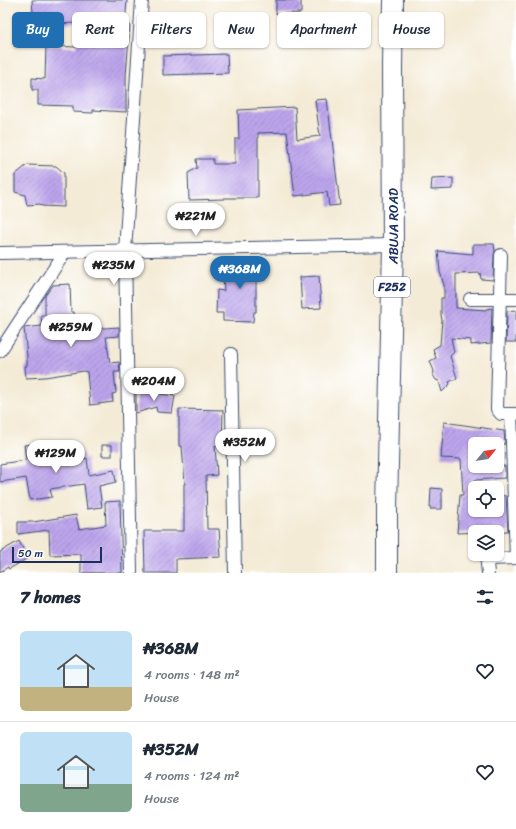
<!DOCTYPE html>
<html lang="en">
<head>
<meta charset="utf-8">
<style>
  :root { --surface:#fff; --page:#f2f2f3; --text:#1f2937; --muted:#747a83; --line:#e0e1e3; --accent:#1f6fb2 }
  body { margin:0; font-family:Sriracha,sans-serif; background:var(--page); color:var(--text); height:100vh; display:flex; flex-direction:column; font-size:15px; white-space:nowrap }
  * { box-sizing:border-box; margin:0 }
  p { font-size:13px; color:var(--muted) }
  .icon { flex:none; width:22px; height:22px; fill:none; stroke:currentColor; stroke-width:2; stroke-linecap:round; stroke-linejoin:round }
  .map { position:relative; height:573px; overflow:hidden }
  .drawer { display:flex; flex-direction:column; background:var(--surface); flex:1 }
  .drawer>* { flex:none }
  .guide { position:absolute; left:12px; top:12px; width:492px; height:36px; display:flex; gap:8px }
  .needle { width:26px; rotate:60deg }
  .buttons { position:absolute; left:468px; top:437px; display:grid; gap:8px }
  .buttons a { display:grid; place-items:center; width:36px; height:36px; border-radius:6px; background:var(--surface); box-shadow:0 1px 3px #0004; font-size:20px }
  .scale { position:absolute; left:12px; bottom:10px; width:90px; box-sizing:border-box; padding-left:4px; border:2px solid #1b2f5e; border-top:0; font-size:11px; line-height:14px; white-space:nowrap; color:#1b2f5e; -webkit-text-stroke:3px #fff; paint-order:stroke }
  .price { position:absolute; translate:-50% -34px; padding:0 9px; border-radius:14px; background:#fff; color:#222; font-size:13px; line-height:26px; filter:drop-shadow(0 1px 2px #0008) }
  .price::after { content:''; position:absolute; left:50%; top:24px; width:12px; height:9px; margin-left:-6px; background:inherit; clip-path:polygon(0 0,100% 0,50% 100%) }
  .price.selected { background:var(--accent); color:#fff }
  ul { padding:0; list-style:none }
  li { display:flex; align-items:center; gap:12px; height:100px; padding:0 20px }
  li+li { border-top:1px solid var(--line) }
  li span { display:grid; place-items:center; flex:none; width:112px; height:80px; border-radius:6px; color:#555 }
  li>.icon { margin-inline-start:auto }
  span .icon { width:48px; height:48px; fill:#fffc; stroke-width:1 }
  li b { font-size:17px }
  h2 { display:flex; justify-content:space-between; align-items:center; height:48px; padding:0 20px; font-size:17px }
  .chip { padding:0 14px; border-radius:6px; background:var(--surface); box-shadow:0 1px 3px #0004; font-size:14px; line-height:36px }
  .chip.selected { background:var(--accent); color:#fff }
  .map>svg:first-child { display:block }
  .building { fill:url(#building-hatch) }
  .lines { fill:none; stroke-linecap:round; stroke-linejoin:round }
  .minor-casing { stroke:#3c4b70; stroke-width:14 }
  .primary-casing { stroke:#3c4b70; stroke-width:22 }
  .minor { stroke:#fff; stroke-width:12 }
  .primary { stroke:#fff; stroke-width:20 }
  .labels { text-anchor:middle; stroke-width:4; stroke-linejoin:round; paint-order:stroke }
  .shield { fill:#fff; stroke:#5f6d8e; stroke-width:1 }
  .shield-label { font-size:12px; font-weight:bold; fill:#1b2f5e }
  .street-label { font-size:13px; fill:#1b2f5e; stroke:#fff }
</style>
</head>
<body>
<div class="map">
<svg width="516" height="573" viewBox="0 0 516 573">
  <defs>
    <pattern id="building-hatch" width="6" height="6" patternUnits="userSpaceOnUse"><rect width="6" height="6" fill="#bda5ec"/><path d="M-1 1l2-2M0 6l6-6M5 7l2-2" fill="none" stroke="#9987c2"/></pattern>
  </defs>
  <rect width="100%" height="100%" fill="#fff"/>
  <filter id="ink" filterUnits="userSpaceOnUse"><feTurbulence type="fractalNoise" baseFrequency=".025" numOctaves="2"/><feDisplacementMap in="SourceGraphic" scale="8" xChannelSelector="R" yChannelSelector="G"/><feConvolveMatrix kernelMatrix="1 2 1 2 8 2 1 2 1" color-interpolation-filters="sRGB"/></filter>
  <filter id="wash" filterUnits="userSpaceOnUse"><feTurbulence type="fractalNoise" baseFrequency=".012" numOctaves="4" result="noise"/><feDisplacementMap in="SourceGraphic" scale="16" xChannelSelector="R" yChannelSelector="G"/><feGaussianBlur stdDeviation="0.9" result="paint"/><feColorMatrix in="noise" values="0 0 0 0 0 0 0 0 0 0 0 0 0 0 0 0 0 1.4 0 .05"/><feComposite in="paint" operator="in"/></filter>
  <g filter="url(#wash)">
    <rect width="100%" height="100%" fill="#f4ebd6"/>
    <g id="blocks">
      <g class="building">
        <polygon points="32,0 127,0 125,25 130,25 126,75 126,112 93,110 93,113 73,112 73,106 38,105 38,90 32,90 32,78 45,79 46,46 76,47 76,23 40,25 39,13 33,13"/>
        <polygon points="276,0 301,0 301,13 276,14"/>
        <polygon points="227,54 228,73 163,75 163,56"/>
        <polygon points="327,99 340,205 329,206 327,192 295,196 287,132 258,133 258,198 224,198 224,199 189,200 188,173 197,168 196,159 213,159 213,164 235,164 235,139 239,139 238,110 295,107 297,139 320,136 315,100"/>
        <polygon points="27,165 56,166 64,173 64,207 42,206 40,204 27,205 25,195 15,192 15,175"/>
        <polygon points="453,178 453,189 431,190 432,179"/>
        <polygon points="473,244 494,244 495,251 494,255 493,280 481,279 480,273 456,274 456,308 486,310 486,309 492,308 491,343 471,345 471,340 451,338 454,352 450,356 457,378 449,382 450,384 442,392 439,381 436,380 433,375 434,371 430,361 436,358 433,349 440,345 442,320 441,315 441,298 444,298 444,285 440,272 438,251 473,254"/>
        <polygon points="265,261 266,280 256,281 256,312 254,312 253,322 223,321 223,313 216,313 217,290 224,291 222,263"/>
        <polygon points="319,276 321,308 302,309 300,277"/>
        <polygon points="70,284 71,312 74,312 76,330 119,327 119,336 106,337 110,363 119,362 120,372 114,372 116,393 112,394 113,402 90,405 87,372 84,371 45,377 26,378 25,366 27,366 27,356 24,328 42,326 41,315 45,315 45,296 53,285"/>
        <polygon points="516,310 516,342 506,342 507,311"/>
        <polygon points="136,391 175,396 172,413 157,412 156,407 136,413"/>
        <polygon points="179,409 223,410 222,447 215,446 217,475 206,476 207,529 219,529 221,557 176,559 176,573 145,573 144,531 184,531 184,484 185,484 182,446 179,446"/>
        <polygon points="444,422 504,431 505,444 475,444 475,466 505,466 505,478 475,480 475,510 497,510 497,495 506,496 508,531 457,533 460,495 463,495 461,459 441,458"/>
        <polygon points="49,443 50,457 83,453 84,459 87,458 89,475 114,470 116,482 99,486 102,507 87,509 84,484 50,489 52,497 30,500 26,478 0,482 0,464 26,460 24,445"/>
        <rect x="102" y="445" width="10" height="11"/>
        <polygon points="431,488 442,489 442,509 430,509"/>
        <polygon points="120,501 122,573 81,573 81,554 50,555 49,530 18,534 18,522 33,522 76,515 79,529 106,525 105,502"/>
        <polygon points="19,541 28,558 9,569 8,567 0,572 0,552"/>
      </g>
    </g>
  </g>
  <g filter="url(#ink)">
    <use href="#blocks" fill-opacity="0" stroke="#3c4b70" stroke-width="1"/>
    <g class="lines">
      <g class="minor-casing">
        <g id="minor">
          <polyline points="0,253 393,245"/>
          <polyline points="501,255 497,409 501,414 516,414"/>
          <polyline points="470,299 516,299"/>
          <polyline points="0,351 65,252"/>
          <polyline points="231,354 235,573"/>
          <polyline points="511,414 516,558"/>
          <polyline points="131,573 125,251 142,0"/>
          <polyline points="488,573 487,564 491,559 516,558"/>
        </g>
      </g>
      <g class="primary-casing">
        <g id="primary">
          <path id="s1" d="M387,573V508L393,245L392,67L393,0"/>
        </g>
      </g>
      <use href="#minor" class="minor"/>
      <use href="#primary" class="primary"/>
    </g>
  </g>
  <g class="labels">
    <rect class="shield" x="374" y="277" width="36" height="20" rx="3"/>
    <g class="shield-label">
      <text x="392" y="291">F252</text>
    </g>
    <g class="street-label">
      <text dy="5" stroke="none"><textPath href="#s1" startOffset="347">ABUJA ROAD</textPath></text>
    </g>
  </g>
</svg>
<div class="buttons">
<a><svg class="needle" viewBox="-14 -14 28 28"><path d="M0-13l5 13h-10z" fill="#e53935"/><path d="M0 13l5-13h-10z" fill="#747a83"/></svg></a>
<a><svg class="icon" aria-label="locate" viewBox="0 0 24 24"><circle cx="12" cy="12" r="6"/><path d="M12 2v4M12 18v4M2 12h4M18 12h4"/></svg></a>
<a><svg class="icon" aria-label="layers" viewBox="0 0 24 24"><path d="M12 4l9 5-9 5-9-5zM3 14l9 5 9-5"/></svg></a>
</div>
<div class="scale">50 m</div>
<b class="price" style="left:196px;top:237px">₦221M</b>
<b class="price" style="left:114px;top:286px">₦235M</b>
<b class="price selected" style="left:240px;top:290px">₦368M</b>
<b class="price" style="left:71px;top:348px">₦259M</b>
<b class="price" style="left:154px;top:402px">₦204M</b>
<b class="price" style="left:245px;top:463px">₦352M</b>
<b class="price" style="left:56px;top:474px">₦129M</b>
<div class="guide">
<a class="chip selected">Buy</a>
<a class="chip">Rent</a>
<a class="chip">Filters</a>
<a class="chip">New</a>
<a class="chip">Apartment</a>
<a class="chip">House</a>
</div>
</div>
<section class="drawer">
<h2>7 homes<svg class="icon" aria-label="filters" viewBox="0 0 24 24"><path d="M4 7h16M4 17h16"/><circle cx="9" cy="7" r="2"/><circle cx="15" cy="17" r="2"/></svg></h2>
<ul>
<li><span style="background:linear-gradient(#bfe0f5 70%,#c2b280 0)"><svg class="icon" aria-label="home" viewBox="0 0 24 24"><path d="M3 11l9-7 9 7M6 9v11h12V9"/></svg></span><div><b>₦368M</b><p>4 rooms · 148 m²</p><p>House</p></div><svg class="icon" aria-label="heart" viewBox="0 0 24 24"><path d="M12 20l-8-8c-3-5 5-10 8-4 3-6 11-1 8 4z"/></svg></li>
<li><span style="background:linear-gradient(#bfe0f5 65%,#7fa58c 0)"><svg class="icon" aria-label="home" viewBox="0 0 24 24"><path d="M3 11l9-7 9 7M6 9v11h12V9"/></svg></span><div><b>₦352M</b><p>4 rooms · 124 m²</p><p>House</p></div><svg class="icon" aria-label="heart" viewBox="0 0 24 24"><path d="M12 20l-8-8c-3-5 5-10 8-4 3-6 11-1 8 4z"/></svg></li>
</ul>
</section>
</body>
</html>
